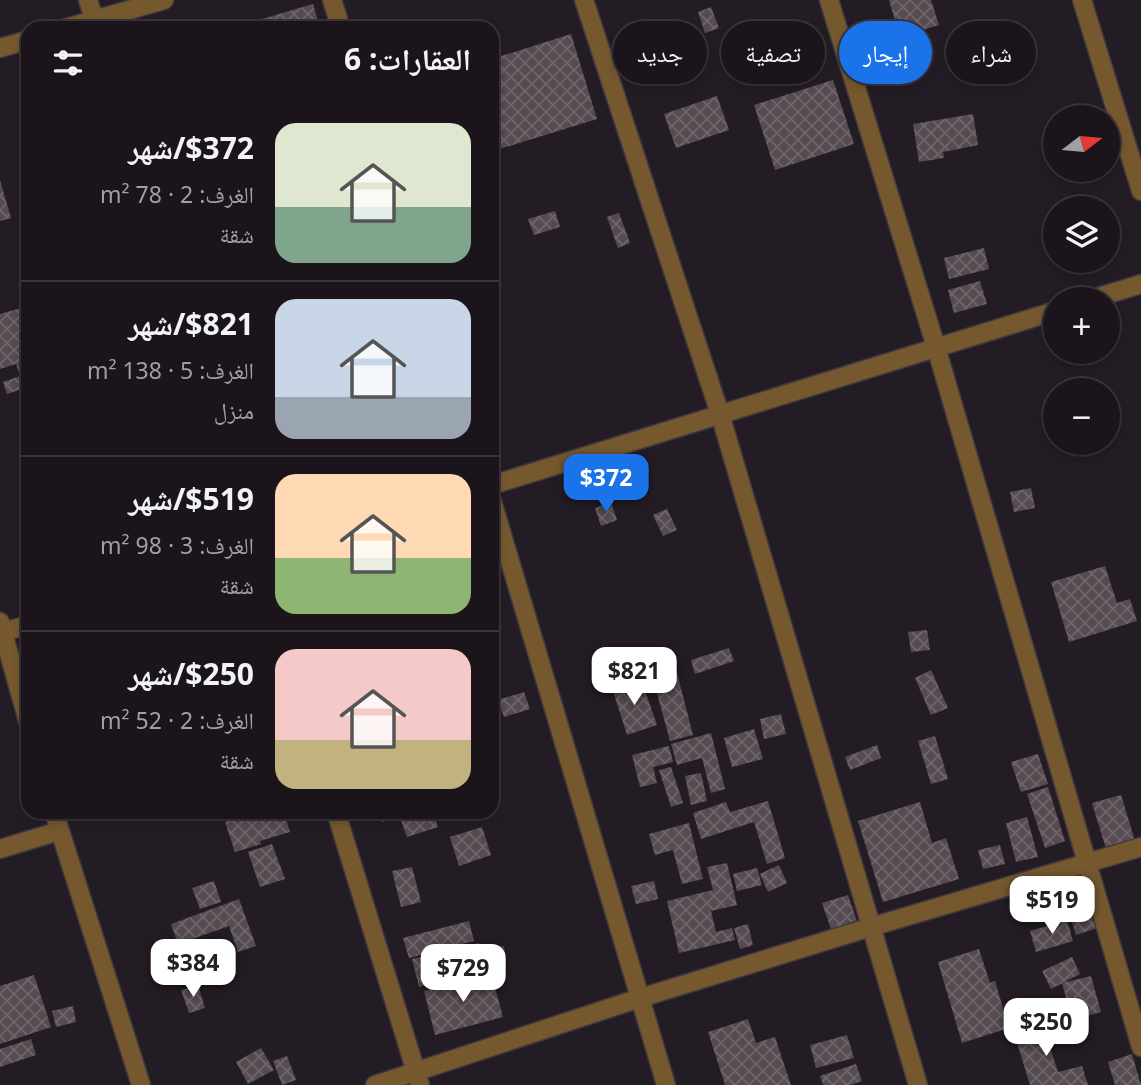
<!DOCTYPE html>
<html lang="ar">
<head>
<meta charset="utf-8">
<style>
  :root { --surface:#1b151b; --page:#282228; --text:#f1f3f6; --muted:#a09fa3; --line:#39343a; --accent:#1a73e8 }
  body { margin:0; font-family:"Noto Sans","Noto Naskh Arabic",sans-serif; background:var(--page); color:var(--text); direction:rtl; height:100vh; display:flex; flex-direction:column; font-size:26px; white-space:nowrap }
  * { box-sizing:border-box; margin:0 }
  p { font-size:23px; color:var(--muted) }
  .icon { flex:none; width:38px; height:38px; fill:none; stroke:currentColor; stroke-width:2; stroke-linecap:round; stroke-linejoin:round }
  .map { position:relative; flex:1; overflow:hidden; direction:ltr }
  .details { position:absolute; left:21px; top:21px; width:478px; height:798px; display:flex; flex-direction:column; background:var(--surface); border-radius:21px; box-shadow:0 4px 10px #0003,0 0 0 2px var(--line); direction:rtl }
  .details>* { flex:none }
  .banner { position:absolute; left:520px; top:21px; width:516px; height:63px; direction:rtl; display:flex; gap:14px }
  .needle { width:46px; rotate:74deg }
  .fabs { position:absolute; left:1043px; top:105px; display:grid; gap:14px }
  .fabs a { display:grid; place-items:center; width:77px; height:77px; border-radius:50%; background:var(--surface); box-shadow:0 4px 10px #0003,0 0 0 2px var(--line); font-size:35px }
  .price { position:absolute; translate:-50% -60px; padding:0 16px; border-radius:14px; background:#fff; color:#222; font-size:23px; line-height:46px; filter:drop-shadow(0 2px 4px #0008) }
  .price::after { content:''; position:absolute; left:50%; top:42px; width:21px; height:16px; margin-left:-10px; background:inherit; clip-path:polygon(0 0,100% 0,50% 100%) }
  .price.on { background:var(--accent); color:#fff }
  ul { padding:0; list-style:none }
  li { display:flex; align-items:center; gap:21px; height:175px; padding:0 28px }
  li+li { border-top:2px solid var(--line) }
  li span { display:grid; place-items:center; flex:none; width:196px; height:140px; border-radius:21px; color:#555 }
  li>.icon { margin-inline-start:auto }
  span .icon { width:84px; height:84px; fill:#fffc; stroke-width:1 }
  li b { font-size:30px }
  h2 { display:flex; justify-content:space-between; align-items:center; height:84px; padding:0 28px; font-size:30px }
  .chip { padding:0 24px; border-radius:32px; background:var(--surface); box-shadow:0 4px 10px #0003,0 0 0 2px var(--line); font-size:24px; line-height:63px }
  .chip.on { background:var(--accent); color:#fff }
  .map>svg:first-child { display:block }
  .building { fill:url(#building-cross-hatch) }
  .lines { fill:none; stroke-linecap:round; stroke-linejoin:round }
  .minor-casing { stroke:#3f383f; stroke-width:21 }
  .minor { stroke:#75582e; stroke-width:18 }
</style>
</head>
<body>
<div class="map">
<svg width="1141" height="1085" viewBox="0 0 1141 1085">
  <defs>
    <pattern id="building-cross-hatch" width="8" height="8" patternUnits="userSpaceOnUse" patternTransform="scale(1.75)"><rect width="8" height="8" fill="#564b51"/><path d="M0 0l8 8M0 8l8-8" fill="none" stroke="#6e656a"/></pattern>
  </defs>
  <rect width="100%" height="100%" fill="#241c24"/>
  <g class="building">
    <polygon points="889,0 931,0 939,25 900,37"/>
    <polygon points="313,4 320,28 234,28 234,27"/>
    <polygon points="711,7 719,28 705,33 698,12"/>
    <polygon points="571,34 597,119 493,151 492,146 492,59"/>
    <polygon points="833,80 854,144 775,170 754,105"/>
    <polygon points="717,96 729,130 676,148 664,114"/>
    <polygon points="973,114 978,145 943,152 944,158 919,162 913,124"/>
    <polygon points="0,180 11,218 0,221"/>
    <polygon points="555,211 560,227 534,235 528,219"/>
    <polygon points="619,213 630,243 618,248 607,217"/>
    <polygon points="28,225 28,254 27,254 20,227"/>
    <polygon points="984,248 989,269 949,279 944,258"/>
    <polygon points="980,281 987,304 954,313 948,290"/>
    <polygon points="28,306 28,387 7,394 3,382 20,376 16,364 0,369 0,314"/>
    <polygon points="1031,488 1035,508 1014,512 1010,492"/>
    <polygon points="611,502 617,520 601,526 595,508"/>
    <polygon points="667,509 677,530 663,536 653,515"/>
    <polygon points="1105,566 1117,603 1130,599 1137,621 1069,642 1051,582"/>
    <polygon points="927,630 930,650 911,652 908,632"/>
    <polygon points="729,648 734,661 695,674 691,660"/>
    <polygon points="676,669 693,735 670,741 652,675"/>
    <polygon points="931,670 948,708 931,715 915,678"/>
    <polygon points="641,679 657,725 627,735 612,688"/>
    <polygon points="524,692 530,709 504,717 498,700"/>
    <polygon points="781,714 786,734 764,739 760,719"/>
    <polygon points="754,729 763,759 732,767 724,738"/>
    <polygon points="711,733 725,789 711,793 702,758 677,765 671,744"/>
    <polygon points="935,736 948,779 931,784 918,741"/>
    <polygon points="877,745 881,758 850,770 845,757"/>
    <polygon points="669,746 673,762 653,767 657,783 640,787 632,755"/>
    <polygon points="1038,754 1048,784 1021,792 1011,762"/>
    <polygon points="671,767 683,803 671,807 659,770"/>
    <polygon points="701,773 707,801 691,805 685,776"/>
    <polygon points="1048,787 1065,841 1045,848 1027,794"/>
    <polygon points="1121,795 1136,844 1107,852 1092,803"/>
    <polygon points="768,801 785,858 767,864 754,822 701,839 693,813 726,802 730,812"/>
    <polygon points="920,802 932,843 946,838 959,879 883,902 858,821"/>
    <polygon points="255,812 284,812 290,832 260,841 261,844 235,852 225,822"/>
    <polygon points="379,812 400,812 401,816 382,822"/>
    <polygon points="418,812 433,812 438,827 407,837 400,818"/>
    <polygon points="1027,817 1038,857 1016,862 1006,823"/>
    <polygon points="689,823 703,879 682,884 673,850 655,855 649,834"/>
    <polygon points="482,827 491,855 459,866 450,837"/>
    <polygon points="272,844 285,879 260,887 248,852"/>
    <polygon points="1000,845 1005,864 983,869 978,850"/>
    <polygon points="727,863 737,905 711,911 716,932 732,928 735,940 679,953 667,901 713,890 707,867"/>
    <polygon points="779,865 787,883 768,892 760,874"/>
    <polygon points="412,867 421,902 401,907 392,871"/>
    <polygon points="757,868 762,885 737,891 733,874"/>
    <polygon points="214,881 221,902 200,909 192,888"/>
    <polygon points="654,881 658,899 636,904 631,886"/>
    <polygon points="848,895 858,924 832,932 822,903"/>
    <polygon points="1095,898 1103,926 1076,935 1067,907"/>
    <polygon points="239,899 256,946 238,952 229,926 178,944 171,924"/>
    <polygon points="1067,920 1073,941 1036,952 1030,931"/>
    <polygon points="469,921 474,941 409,958 403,938"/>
    <polygon points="748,924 753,945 740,949 734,928"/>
    <polygon points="479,943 482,954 457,960 461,976 419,987 412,959"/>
    <polygon points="504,946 506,966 488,968 486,948"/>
    <polygon points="979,949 990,983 995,981 1009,1028 962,1043 938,962"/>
    <polygon points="1072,957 1080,974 1051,989 1042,971"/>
    <polygon points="491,973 503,1017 435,1035 424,991"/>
    <polygon points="34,975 51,1027 0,1044 0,986"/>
    <polygon points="1091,976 1101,1012 1072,1020 1062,983"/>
    <polygon points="198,985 205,1008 189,1013 181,990"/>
    <polygon points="73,1006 76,1022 56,1027 52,1011"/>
    <polygon points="748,1019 756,1043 775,1037 791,1085 725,1085 708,1032"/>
    <polygon points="1062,1022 1067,1039 1049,1044 1058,1072 1082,1066 1088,1085 1030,1085 1015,1036"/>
    <polygon points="847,1035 854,1058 816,1068 810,1045"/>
    <polygon points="31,1039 36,1055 0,1067 0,1049"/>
    <polygon points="261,1048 274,1070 248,1084 236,1062"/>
    <polygon points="1132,1054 1141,1085 1115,1085 1108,1062"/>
    <polygon points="287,1056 296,1080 282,1085 273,1061"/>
    <polygon points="856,1064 862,1081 851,1085 823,1085 820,1076"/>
  </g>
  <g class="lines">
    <g class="minor-casing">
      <g id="minor">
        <polyline points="88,0 97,28"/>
        <polyline points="332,0 341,28"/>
        <polyline points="584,0 720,414 918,1085"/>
        <polyline points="829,0 936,347 1141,1047"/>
        <polyline points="1082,0 1141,191"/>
        <polyline points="66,28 164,0"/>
        <polyline points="0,48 28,40"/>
        <polyline points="1092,299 1141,284"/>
        <polyline points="492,485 1055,311"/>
        <polyline points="492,501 666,1085"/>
        <polyline points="0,622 28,721"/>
        <polyline points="3,632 28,625"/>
        <polyline points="54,812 141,1085"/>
        <polyline points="336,812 420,1085"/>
        <polyline points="0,849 59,831"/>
        <polyline points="375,1085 640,998 871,927 1141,847"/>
      </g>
    </g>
    <use href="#minor" class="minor"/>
  </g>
</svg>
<div class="fabs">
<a><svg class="needle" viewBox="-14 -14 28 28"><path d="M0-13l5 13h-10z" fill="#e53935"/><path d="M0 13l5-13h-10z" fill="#a09fa3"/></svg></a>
<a><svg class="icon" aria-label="layers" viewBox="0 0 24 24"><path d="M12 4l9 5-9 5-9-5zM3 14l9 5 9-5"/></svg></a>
<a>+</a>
<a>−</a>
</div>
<b class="price on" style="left:606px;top:514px">$372</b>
<b class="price" style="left:634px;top:707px">$821</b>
<b class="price" style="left:1052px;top:936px">$519</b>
<b class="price" style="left:193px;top:999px">$384</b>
<b class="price" style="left:463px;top:1004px">$729</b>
<b class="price" style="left:1046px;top:1058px">$250</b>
<div class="banner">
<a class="chip">شراء</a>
<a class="chip on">إيجار</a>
<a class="chip">تصفية</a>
<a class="chip">جديد</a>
</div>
<section class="details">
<h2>العقارات: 6<svg class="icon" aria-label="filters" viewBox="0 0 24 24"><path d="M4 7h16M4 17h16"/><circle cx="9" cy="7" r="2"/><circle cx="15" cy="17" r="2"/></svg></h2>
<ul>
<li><span style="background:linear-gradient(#dfe7d0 60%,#7fa58c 0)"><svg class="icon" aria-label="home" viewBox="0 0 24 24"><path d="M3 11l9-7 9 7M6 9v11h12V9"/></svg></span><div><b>$372/شهر</b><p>الغرف: 2 · 78 m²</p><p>شقة</p></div></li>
<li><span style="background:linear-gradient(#c9d6e8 70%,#9aa5b1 0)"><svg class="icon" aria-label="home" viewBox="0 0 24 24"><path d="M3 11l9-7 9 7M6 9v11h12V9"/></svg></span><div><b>$821/شهر</b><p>الغرف: 5 · 138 m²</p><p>منزل</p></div></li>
<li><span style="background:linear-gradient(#ffd9b3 60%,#8fb573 0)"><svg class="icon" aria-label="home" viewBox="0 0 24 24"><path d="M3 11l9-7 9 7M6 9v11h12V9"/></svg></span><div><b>$519/شهر</b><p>الغرف: 3 · 98 m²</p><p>شقة</p></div></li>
<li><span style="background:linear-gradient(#f6c9c9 65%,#c2b280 0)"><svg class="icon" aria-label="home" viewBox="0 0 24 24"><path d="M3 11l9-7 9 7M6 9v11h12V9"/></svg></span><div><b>$250/شهر</b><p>الغرف: 2 · 52 m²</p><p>شقة</p></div></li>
</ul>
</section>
</div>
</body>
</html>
